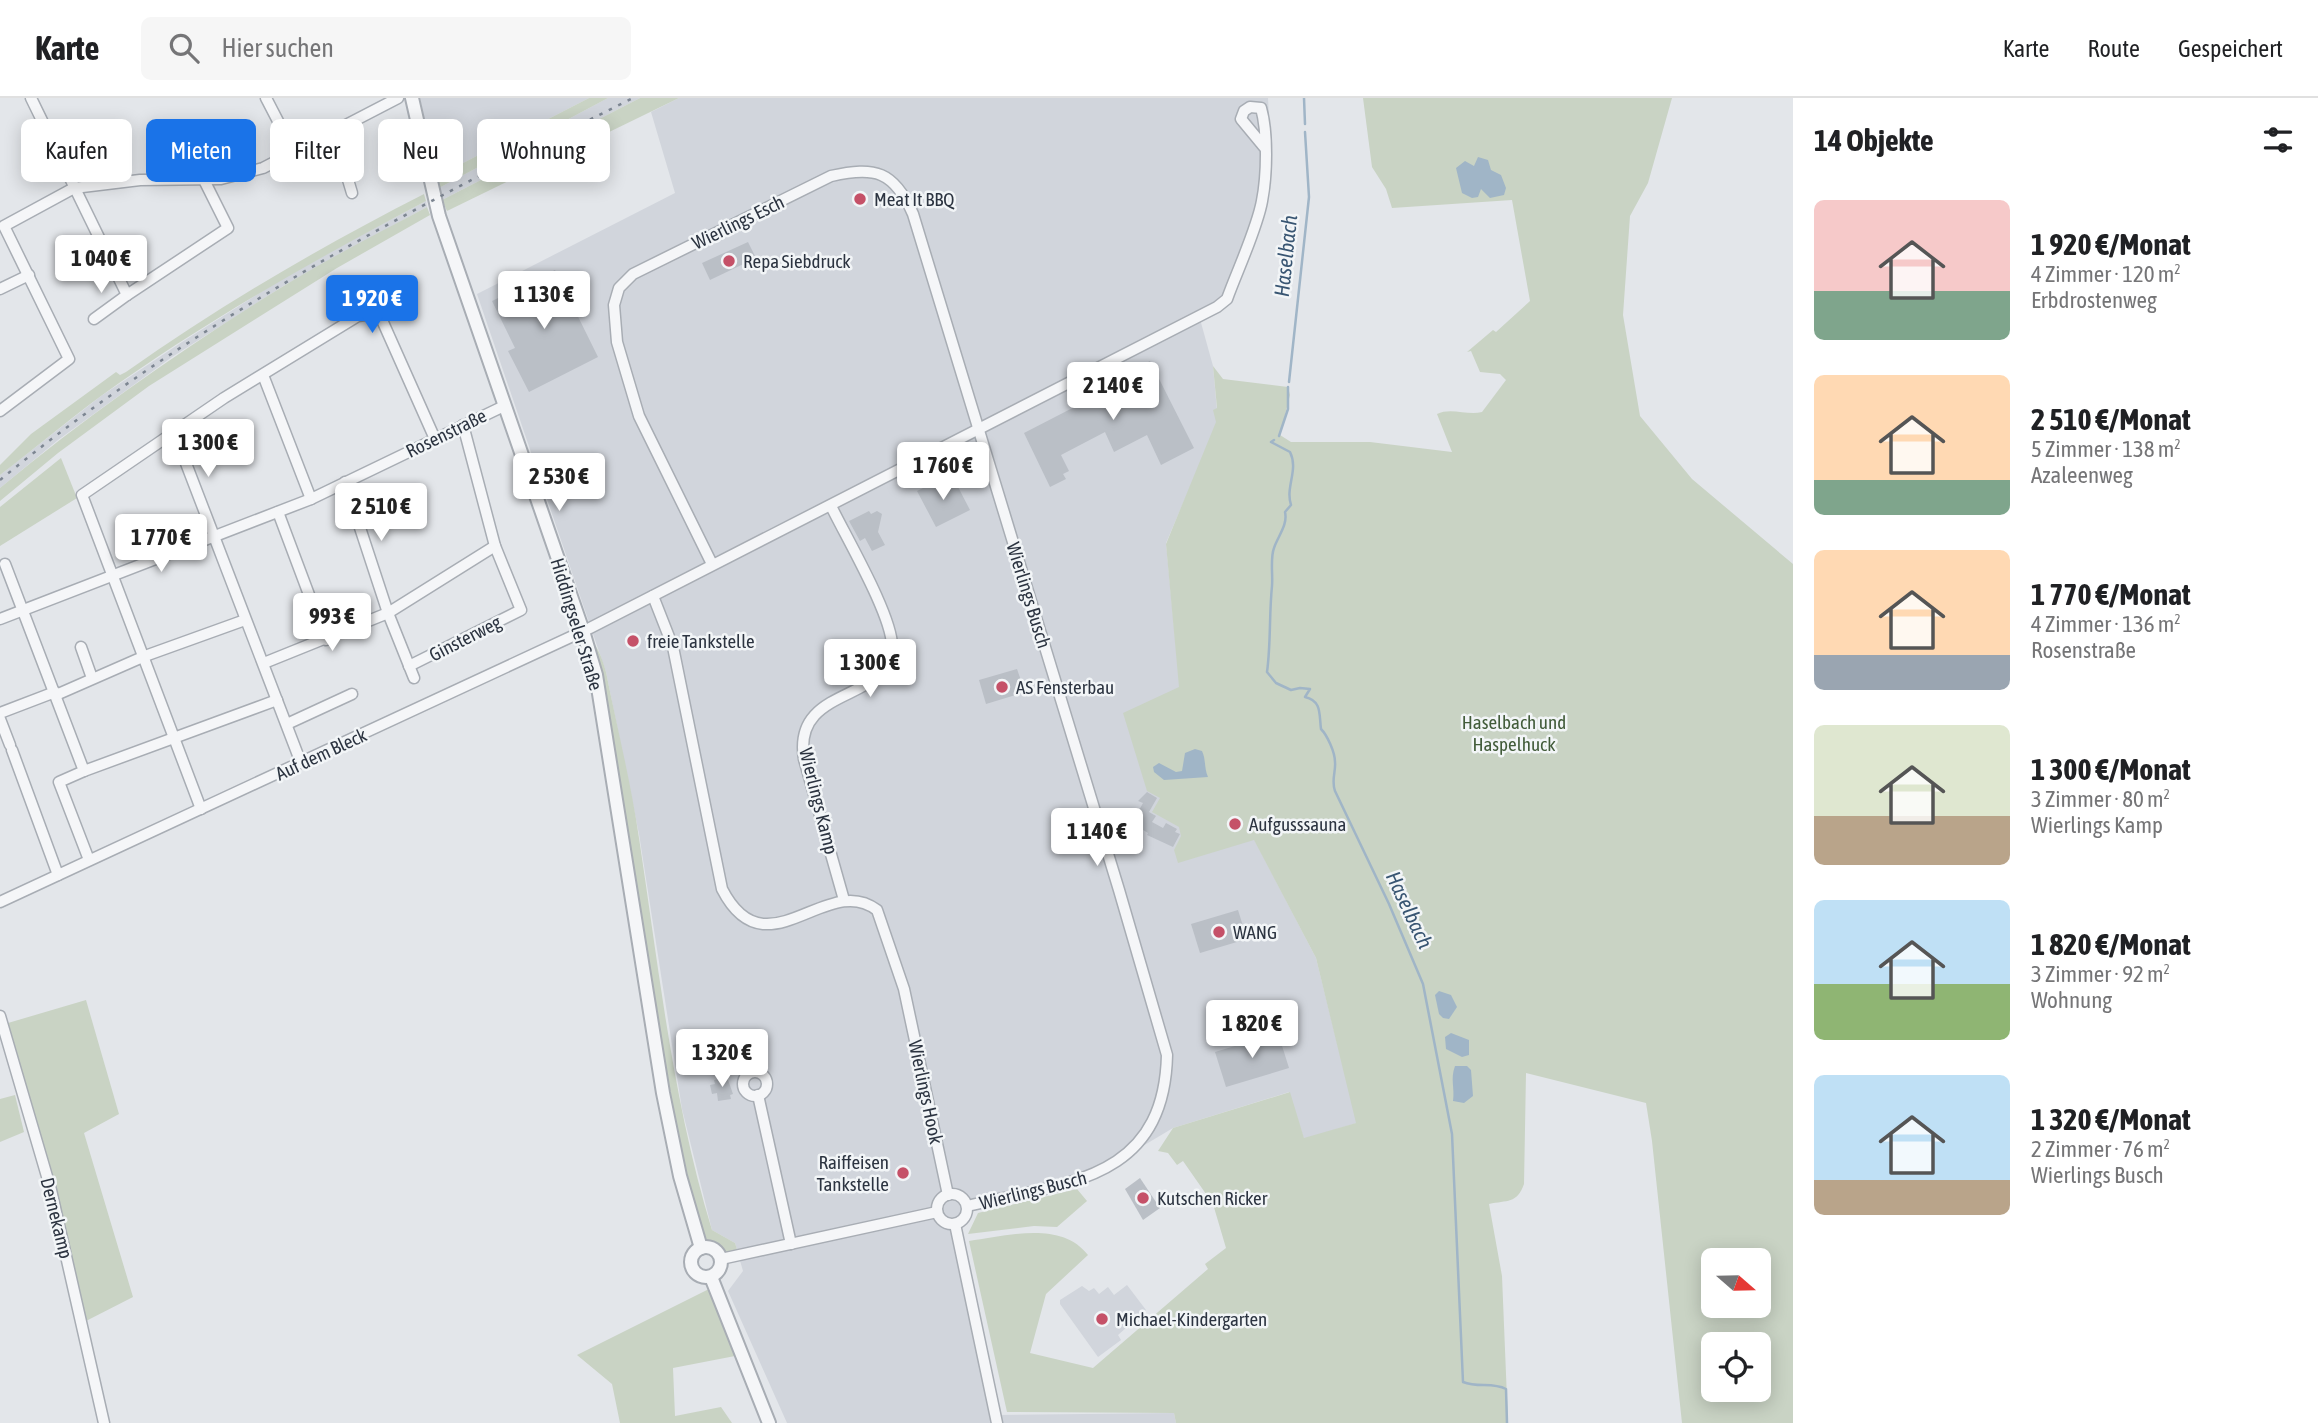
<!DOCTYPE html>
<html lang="de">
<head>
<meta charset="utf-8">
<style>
  :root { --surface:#fff; --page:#f6f6f6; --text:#202124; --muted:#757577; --line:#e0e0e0; --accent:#1a73e8 }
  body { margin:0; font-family:"Asap Condensed",sans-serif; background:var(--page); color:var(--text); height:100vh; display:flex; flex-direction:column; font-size:26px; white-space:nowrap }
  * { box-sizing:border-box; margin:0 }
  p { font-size:23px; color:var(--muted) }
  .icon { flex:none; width:38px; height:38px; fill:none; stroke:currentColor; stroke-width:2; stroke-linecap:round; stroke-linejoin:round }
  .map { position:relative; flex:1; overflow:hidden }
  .sheet { display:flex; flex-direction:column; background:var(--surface); width:525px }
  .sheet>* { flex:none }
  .guide { position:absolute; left:21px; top:21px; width:665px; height:63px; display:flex; gap:14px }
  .needle { width:46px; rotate:110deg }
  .controls { position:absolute; left:1701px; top:1150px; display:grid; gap:14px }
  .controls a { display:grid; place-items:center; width:70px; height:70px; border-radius:10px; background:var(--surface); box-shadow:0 4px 18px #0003; font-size:35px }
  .price { position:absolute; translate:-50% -60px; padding:0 16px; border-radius:7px; background:#fff; color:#222; font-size:23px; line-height:46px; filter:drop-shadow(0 2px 4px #0008) }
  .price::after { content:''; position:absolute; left:50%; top:42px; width:21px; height:16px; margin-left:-10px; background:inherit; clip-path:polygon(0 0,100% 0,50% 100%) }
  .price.on { background:var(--accent); color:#fff }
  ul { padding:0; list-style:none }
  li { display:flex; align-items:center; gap:21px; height:175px; padding:0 21px }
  li span { display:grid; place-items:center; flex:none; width:196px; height:140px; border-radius:10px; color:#555 }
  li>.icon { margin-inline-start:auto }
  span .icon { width:84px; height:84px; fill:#fffc; stroke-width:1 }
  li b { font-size:30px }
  h2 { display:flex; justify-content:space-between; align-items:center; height:84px; padding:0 21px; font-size:30px }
  .chip { padding:0 24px; border-radius:10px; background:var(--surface); box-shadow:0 4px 18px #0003; font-size:24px; line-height:63px }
  .chip.on { background:var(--accent); color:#fff }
  header { display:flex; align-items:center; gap:42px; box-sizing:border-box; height:98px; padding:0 35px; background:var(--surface); border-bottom:2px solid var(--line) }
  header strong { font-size:33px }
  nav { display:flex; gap:38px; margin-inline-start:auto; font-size:24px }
  .search { width:490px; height:63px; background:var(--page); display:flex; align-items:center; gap:18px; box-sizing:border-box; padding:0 24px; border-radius:10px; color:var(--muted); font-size:26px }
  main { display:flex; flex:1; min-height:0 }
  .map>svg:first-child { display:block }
  .built { fill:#d1d5dc }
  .green { fill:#c9d3c4; fill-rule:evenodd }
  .water { fill:#a0b5c7 }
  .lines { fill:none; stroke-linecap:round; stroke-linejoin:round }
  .stream { stroke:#a0b5c7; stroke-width:2.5 }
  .building { fill:#babfc6 }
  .minor-casing { stroke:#a8adb4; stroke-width:13 }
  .tertiary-casing { stroke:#a8adb4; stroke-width:16 }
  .minor { stroke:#f5f6f8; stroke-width:10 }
  .tertiary { stroke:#f5f6f8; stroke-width:12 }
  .rail { stroke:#7d8692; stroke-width:2.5; stroke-dasharray:3.5 7; stroke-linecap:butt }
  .poi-dot { fill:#c55168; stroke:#f2f5f7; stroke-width:2.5 }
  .labels { text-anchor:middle; stroke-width:5; stroke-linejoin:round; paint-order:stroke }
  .poi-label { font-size:19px; fill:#2c3441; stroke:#f2f5f7; text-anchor:start }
  .street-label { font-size:19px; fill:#2c3441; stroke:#f2f5f7 }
  .park-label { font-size:19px; fill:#425c3a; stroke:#f2f5f7 }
  .water-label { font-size:21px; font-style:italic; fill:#385572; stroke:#f2f5f7 }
</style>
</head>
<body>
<header>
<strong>Karte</strong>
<div class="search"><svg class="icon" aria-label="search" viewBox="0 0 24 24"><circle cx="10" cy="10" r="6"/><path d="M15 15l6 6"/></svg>Hier suchen</div>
<nav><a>Karte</a><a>Route</a><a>Gespeichert</a></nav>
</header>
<main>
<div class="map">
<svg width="1793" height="1325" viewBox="0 0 1793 1325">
  <rect width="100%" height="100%" fill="#e3e6ea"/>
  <g class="built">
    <polygon points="420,0 589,0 436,79"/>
    <polygon points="608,0 640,0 440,103 437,91"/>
    <polygon points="679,0 1268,0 1271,58 1266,104 1231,202 1200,221 1213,268 1218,324 1166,445 1181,601 1316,860 1357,1025 1304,1041 1289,994 1173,1030 1091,1079 967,1112 964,1121 955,1127 995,1317 1174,1315 1176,1325 787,1325 728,1193 743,1173 735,1145 712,1132 682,1011 639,736 606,574 477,196 675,95 651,14"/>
    <polygon points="426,103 427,109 285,187 172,259 58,342 0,390 0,377 101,298 182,244 301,169"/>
    <polygon points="1127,1187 1146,1212 1118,1237 1121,1242 1098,1259 1060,1206 1060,1202 1082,1188 1089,1193 1094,1190 1099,1196 1108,1189 1114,1197"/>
  </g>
  <g class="green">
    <polygon points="589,0 608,0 437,91 434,80"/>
    <polygon points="640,0 679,0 447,113 442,102"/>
    <path d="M1363,0H1672L1648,85L1630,118L1623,217L1640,318L1692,381L1793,466V1325H1682L1652,1043L1646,1005L1526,975L1524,1086C1517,1106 1507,1102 1489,1106L1502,1178L1508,1325H1176L1174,1315L1007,1314L969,1143C1007,1138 1061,1122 1088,1157L1046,1196L1030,1255L1093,1270L1208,1171L1205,1166L1226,1150L1213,1106L1183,1063L1177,1067L1168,1055L1158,1053L1173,1030L1290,994L1304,1040L1356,1025L1316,860L1254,742L1178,765L1174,752L1181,738L1179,729L1152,714L1160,700L1147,693L1123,615L1179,589L1166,446L1216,324L1213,312L1217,310L1213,268L1223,281L1288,289L1290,297L1280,337L1291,344H1370L1452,354L1437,316C1451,309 1468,318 1482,314L1506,282L1500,276L1480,274L1471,253L1467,254L1493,232L1496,234L1530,203L1512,102L1392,110L1386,91L1372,69ZM1713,1162H1759V1208H1713ZM1713,1246H1759V1292H1713Z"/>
    <path d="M424,96L426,103C314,162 204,224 101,298C67,323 34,351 0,377V367L31,336L116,274L120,277L126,274C221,207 320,149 424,96Z"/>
    <path d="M427,109L430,117L337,170L149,288L58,355L0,403V390C89,316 184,250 282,189C329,160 379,135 427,109Z"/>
    <polygon points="61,360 77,400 0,448 0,409"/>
    <path d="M583,533C597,545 601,557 606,574C617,629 631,685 639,740C659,872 673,1005 712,1132L735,1145L739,1158L721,1161L714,1151L701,1150L663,995Z"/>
    <polygon points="86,902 119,1016 84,1035 133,1199 86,1223 48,1063 8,925"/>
    <polygon points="15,997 24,1034 0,1044 0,1001"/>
    <polygon points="1077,1091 1087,1103 1057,1129 1034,1128 968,1136 978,1115"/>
    <polygon points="709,1191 735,1258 673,1270 675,1318 721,1309 732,1325 620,1325 612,1286 577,1257"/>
  </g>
  <g class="water">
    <polygon points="1478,59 1488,62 1491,72 1501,77 1506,90 1504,97 1490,100 1481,91 1478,99 1472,100 1462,95 1456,70 1465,63 1474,68"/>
    <path d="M1195,651L1202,653C1206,661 1204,670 1208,679L1164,682L1154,674L1153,669L1159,665L1176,674L1182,673L1185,655Z"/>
    <polygon points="1439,893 1451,897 1457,909 1449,921 1443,920 1439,916 1435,897"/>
    <polygon points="1451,935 1469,942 1469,957 1462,959 1446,951 1445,939"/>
    <path d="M1455,968H1467L1471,972L1473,998L1464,1005L1453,1003C1455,990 1450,981 1455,968Z"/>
  </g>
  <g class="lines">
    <g class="stream">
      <polyline points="1304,0 1305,26"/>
      <polyline points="1289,284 1309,99 1305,34"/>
      <polyline points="1279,338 1288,311 1288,289"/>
      <path d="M1274,342L1271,344L1290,354C1299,372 1285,389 1291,407L1285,414C1288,427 1278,438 1274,450C1270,460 1273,476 1272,488C1269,517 1271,545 1267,574L1276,585L1291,592L1300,590L1310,591L1305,599C1322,603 1319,616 1321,631C1327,637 1335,654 1335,664C1336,674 1331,682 1335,693L1389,806L1423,886L1452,1036L1463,1284C1478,1290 1492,1284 1506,1291L1507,1325"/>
    </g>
  </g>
  <g class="building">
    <polygon points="748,144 756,160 710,182 702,165"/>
    <polygon points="555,172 598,259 529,294 508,253 515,250 492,203"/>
    <polygon points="1150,263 1194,350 1161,367 1147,337 1114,354 1105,334 1061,357 1069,373 1063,376 1066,381 1050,389 1024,335 1088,302 1085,296"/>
    <polygon points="945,379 950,390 957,387 970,412 936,429 917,393"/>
    <polygon points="869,413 871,416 877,413 882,416 878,434 885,447 872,453 865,440 860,443 849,423"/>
    <polygon points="1017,571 1025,594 986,606 979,582"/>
    <polygon points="1147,694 1157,700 1149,714 1156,718 1152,724 1163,730 1166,725 1177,731 1175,734 1180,736 1173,749 1147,737 1148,735 1132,725 1143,705 1138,703"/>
    <polygon points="1238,812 1247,841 1200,855 1191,826"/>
    <polygon points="1278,935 1289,970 1226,989 1215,954"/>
    <polygon points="727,979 733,996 730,997 731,1001 718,1003 717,995 712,996 710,987 715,986 714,982"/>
    <polygon points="1140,1080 1160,1110 1143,1122 1125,1091"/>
  </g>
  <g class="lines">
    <g class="minor-casing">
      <g id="minor">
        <polyline points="31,0 127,197 228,130 204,82"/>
        <polyline points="266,0 295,56"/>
        <polyline points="334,35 352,95"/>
        <polyline points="0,191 29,177"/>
        <polyline points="94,221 127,197"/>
        <polyline points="263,277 311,401"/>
        <polyline points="0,313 69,261 4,128 74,90 140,82 221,81 263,70 398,0"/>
        <polyline points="174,334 301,665"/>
        <polyline points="345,384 388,515 414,580"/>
        <path d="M831,408C846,439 893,519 892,549C890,606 792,586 804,661L844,802"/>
        <polyline points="278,414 326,542"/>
        <polyline points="5,466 84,673 59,684 89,762"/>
        <path d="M712,466L639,318L617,244L614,207L619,190L633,176L831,78C875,68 894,73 913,116L1119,792L1167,957C1164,1084 1064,1085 967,1108"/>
        <path d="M653,498L673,549L722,791C766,877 827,773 877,812L904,891L948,1097"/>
        <polyline points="0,521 311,401 504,308"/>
        <polyline points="81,549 92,580"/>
        <polyline points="264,565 388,515 495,448"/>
        <polyline points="409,568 521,512 495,448 463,327"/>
        <polyline points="56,597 145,558 245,522"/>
        <polyline points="0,615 55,594"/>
        <polyline points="0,621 10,647"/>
        <polyline points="287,626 352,596"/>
        <polyline points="12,652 58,777"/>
        <polyline points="84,673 277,602"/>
        <polyline points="201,711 82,397 224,300 358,218 371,216 382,222 435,341"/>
        <path d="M0,804L590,530L1217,209L1227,201C1237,173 1257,131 1262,103C1267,77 1268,35 1261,10L1250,9L1244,13L1241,21L1265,50"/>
        <polyline points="0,918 51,1092 104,1325"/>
        <circle cx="755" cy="986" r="12"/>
        <polyline points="758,997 791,1146"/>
        <circle cx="952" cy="1111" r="15"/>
        <polyline points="955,1126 997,1325"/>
        <polyline points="721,1161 937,1114"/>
      </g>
    </g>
    <g class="tertiary-casing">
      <g id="tertiary">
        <polyline points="412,0 439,118 583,533 596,577 663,995 680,1078 701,1150"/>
        <circle cx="706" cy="1164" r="15"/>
        <polyline points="711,1179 769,1325"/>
      </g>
    </g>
    <use href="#minor" class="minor"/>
    <use href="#tertiary" class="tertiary"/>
    <path class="rail" d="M0,382C194,222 409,112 633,0"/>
  </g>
  <g class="poi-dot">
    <circle cx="860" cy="101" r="7"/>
    <circle cx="729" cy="163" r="7"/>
    <circle cx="633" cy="543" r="7"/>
    <circle cx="1002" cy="589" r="7"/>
    <circle cx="1235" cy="726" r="7"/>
    <circle cx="1219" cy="834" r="7"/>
    <circle cx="903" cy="1075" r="7"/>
    <circle cx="1143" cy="1100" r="7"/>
    <circle cx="1102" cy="1221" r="7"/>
  </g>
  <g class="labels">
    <g class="poi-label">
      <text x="874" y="108">Meat It BBQ</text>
      <text x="743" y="170">Repa Siebdruck</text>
      <text x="647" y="550">freie Tankstelle</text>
      <text x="1016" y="596">AS Fensterbau</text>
      <text x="1249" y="733">Aufgusssauna</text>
      <text x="1233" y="841">WANG</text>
      <text x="889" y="1071" text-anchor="end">Raiffeisen<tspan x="889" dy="22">Tankstelle</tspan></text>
      <text x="1157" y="1107">Kutschen Ricker</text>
      <text x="1116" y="1228">Michael-Kindergarten</text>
    </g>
    <g class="street-label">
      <text transform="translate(738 124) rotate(-26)" y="7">Wierlings Esch</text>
      <text transform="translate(446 335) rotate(-26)" y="7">Rosenstraße</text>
      <text transform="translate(1029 497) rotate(73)" y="7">Wierlings Busch</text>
      <text transform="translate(577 526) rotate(73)" y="7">Hiddingseler Straße</text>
      <text transform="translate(465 540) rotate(-27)" y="7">Ginsterweg</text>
      <text transform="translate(321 656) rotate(-25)" y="7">Auf dem Bleck</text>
      <text transform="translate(819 703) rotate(76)" y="7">Wierlings Kamp</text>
      <text transform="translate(926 994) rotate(78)" y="7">Wierlings Hook</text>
      <text transform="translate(1033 1092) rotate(-14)" y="7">Wierlings Busch</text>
      <text transform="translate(57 1120) rotate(76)" y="7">Dernekamp</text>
    </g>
    <g class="park-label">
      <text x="1514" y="631">Haselbach und<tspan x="1514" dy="22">Haspelhuck</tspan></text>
    </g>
    <g class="water-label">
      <text transform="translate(1286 158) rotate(-84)" y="7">Haselbach</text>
      <text transform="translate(1409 812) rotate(65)" y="7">Haselbach</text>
    </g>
  </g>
</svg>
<div class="controls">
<a><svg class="needle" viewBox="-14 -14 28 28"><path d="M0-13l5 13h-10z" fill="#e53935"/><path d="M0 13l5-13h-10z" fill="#757577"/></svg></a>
<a><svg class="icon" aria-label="locate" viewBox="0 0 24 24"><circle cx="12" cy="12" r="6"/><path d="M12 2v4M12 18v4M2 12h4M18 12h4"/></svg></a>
</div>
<b class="price" style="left:101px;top:197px">1 040 €</b>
<b class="price" style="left:544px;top:233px">1 130 €</b>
<b class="price on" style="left:372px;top:237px">1 920 €</b>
<b class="price" style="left:1113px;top:324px">2 140 €</b>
<b class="price" style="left:208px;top:381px">1 300 €</b>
<b class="price" style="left:943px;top:404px">1 760 €</b>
<b class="price" style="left:559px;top:415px">2 530 €</b>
<b class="price" style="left:381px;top:445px">2 510 €</b>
<b class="price" style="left:161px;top:476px">1 770 €</b>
<b class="price" style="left:332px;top:555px">993 €</b>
<b class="price" style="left:870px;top:601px">1 300 €</b>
<b class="price" style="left:1097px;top:770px">1 140 €</b>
<b class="price" style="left:1252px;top:962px">1 820 €</b>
<b class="price" style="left:722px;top:991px">1 320 €</b>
<div class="guide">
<a class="chip">Kaufen</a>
<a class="chip on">Mieten</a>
<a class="chip">Filter</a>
<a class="chip">Neu</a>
<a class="chip">Wohnung</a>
</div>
</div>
<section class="sheet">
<h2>14 Objekte<svg class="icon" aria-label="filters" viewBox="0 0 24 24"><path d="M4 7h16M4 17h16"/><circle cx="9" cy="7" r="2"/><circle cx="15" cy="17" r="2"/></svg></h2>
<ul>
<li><span style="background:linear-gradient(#f6c9c9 65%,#7fa58c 0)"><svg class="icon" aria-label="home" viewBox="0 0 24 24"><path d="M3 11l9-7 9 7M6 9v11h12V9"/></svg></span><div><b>1 920 €/Monat</b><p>4 Zimmer · 120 m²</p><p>Erbdrostenweg</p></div></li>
<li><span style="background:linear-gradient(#ffd9b3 75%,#7fa58c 0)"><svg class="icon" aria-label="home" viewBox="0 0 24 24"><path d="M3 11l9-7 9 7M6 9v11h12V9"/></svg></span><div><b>2 510 €/Monat</b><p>5 Zimmer · 138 m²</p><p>Azaleenweg</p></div></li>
<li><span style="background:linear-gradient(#ffd9b3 75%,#9aa5b1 0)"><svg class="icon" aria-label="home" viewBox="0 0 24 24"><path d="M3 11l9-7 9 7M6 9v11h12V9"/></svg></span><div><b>1 770 €/Monat</b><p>4 Zimmer · 136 m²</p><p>Rosenstraße</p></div></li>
<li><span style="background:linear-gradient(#dfe7d0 65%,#b9a48a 0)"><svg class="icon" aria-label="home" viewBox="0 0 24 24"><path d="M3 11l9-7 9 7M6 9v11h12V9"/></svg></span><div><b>1 300 €/Monat</b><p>3 Zimmer · 80 m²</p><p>Wierlings Kamp</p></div></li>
<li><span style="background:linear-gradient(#bfe0f5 60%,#8fb573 0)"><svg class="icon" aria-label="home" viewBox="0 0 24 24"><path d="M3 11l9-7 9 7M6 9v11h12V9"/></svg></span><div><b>1 820 €/Monat</b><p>3 Zimmer · 92 m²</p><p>Wohnung</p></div></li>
<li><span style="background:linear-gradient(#bfe0f5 75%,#b9a48a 0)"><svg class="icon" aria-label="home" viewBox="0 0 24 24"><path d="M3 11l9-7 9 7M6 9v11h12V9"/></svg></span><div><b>1 320 €/Monat</b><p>2 Zimmer · 76 m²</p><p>Wierlings Busch</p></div></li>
</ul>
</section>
</main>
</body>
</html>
